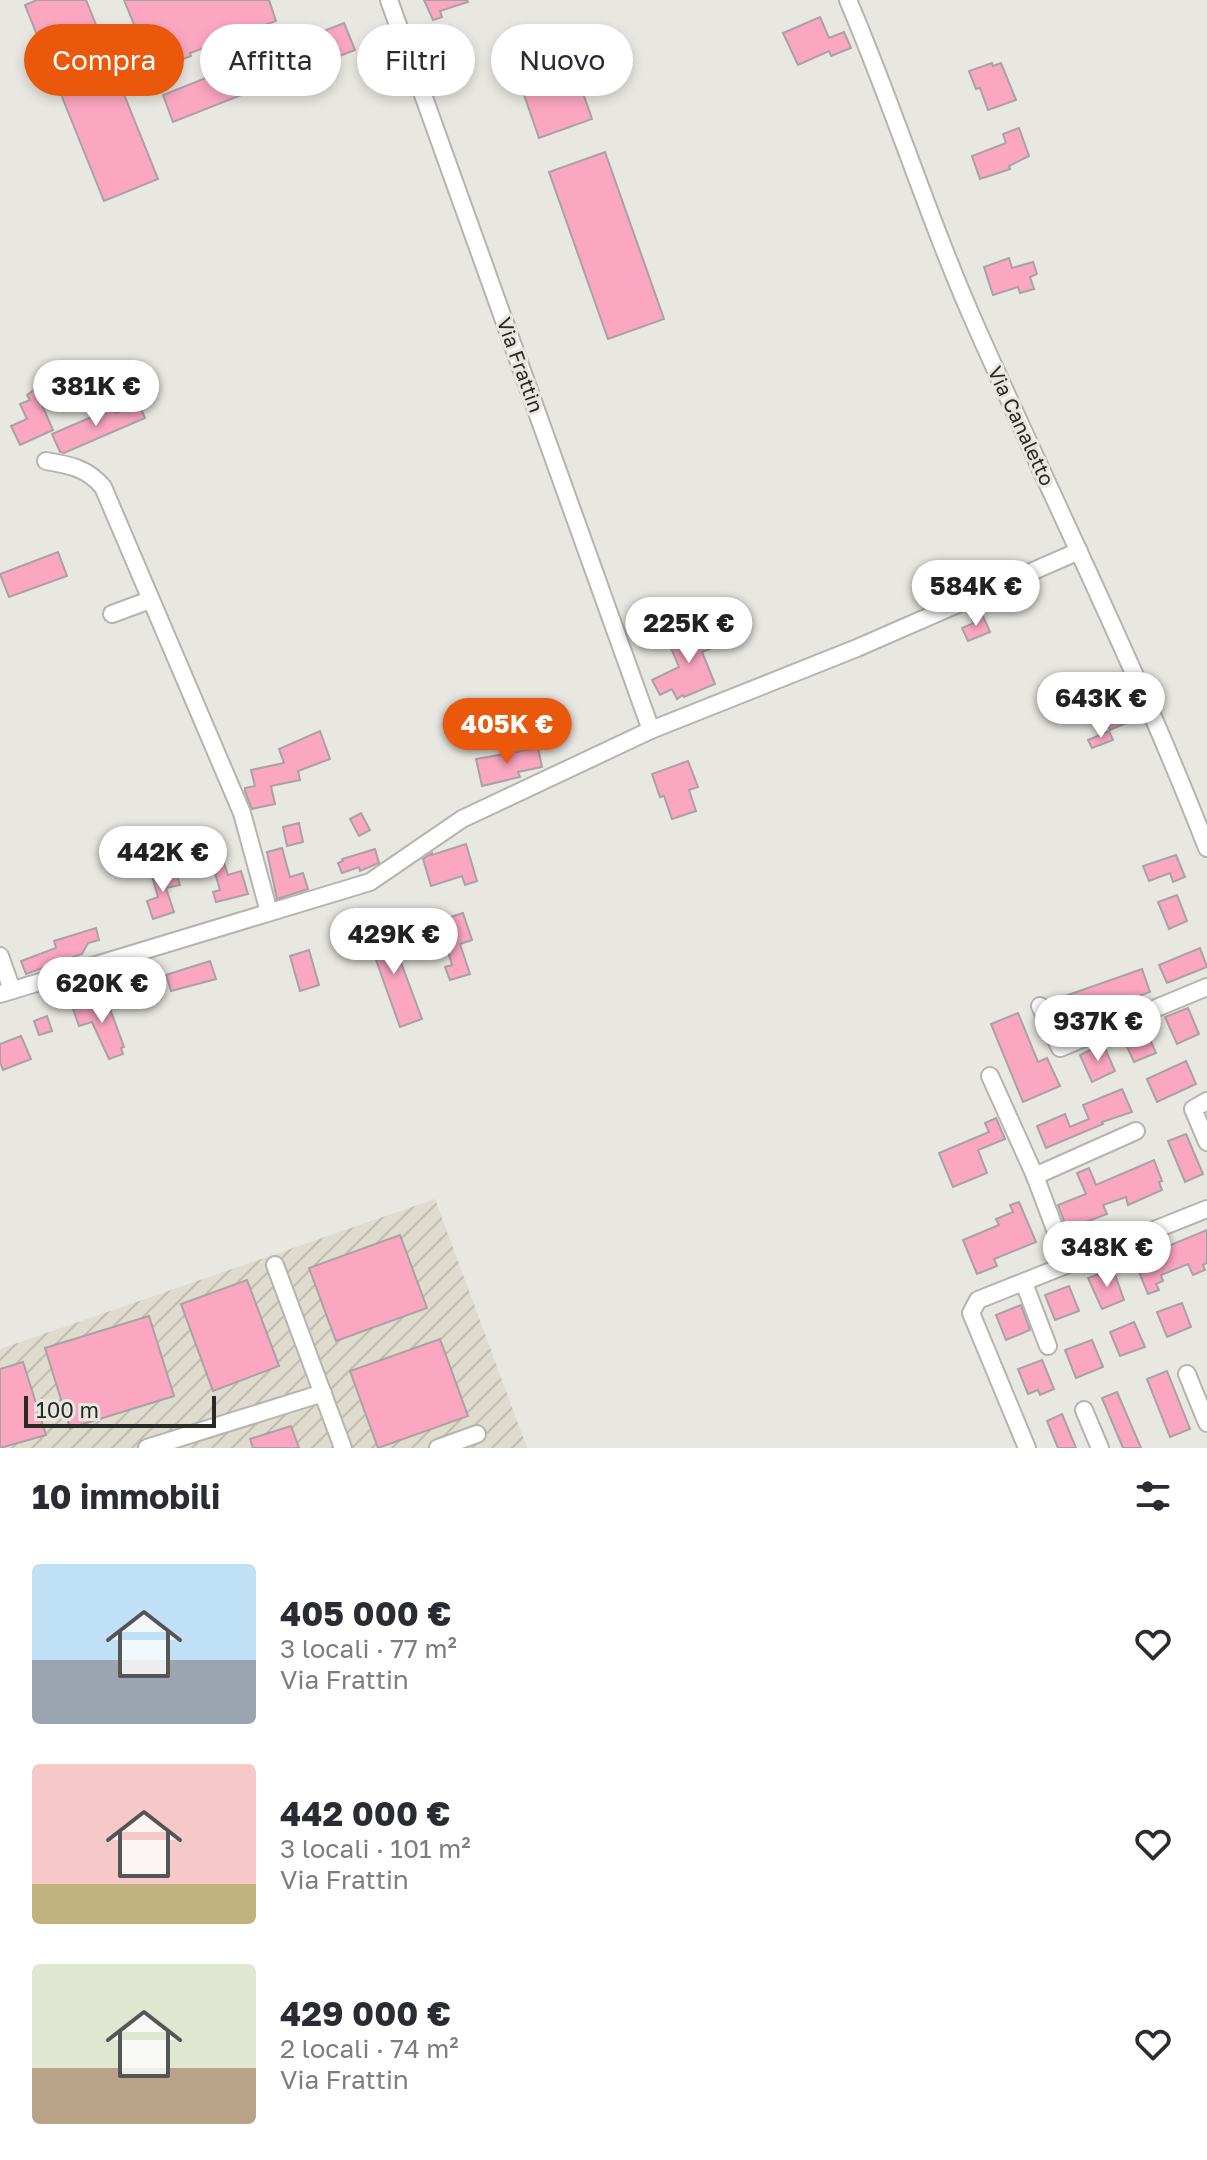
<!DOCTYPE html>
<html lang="it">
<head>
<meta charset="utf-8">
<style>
  :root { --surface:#fff; --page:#f2f2f3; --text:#2b2b33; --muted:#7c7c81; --accent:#ea580c }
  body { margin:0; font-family:"Golos Text",sans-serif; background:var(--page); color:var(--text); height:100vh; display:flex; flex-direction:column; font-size:30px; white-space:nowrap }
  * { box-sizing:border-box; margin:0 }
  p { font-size:26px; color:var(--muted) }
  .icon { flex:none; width:44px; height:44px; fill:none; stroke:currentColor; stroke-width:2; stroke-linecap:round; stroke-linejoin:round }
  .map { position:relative; height:1448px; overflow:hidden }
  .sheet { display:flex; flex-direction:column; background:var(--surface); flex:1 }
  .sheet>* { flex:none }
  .guide { position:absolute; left:24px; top:24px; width:800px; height:72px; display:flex; gap:16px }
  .scale { position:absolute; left:24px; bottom:20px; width:192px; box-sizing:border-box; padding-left:8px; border:4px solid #292926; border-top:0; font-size:22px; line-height:28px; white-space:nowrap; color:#292926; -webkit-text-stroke:6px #e8e7e1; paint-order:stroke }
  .price { position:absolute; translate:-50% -68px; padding:0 18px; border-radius:28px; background:#fff; color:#222; font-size:26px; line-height:52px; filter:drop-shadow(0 2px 4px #0008) }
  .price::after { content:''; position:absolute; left:50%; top:48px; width:24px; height:18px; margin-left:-12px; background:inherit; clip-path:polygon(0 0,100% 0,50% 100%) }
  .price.current { background:var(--accent); color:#fff }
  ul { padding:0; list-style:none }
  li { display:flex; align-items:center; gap:24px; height:200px; padding:0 32px }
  li span { display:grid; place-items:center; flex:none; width:224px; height:160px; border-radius:8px; color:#555 }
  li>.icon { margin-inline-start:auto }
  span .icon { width:96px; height:96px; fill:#fffc; stroke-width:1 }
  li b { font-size:34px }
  h2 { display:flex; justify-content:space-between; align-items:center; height:96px; padding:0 32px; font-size:34px }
  .tag { padding:0 28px; border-radius:36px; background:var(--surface); box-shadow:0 4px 12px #0003; font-size:28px; line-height:72px }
  .tag.current { background:var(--accent); color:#fff }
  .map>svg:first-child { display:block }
  .industrial { fill:url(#industrial-furrows) }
  .building { fill:#fba7c2; stroke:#a9a2a4; stroke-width:2 }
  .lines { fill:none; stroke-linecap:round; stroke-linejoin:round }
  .minor-casing { stroke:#b6b4af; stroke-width:20 }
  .minor { stroke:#fff; stroke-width:16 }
  .labels { text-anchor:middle; stroke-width:6; stroke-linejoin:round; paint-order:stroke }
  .street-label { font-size:20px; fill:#292926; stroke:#e8e7e1 }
</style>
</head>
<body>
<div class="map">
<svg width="1207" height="1448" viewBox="0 0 1207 1448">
  <defs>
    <pattern id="industrial-furrows" width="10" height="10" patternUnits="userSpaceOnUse" patternTransform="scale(2)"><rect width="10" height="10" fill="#dfdbce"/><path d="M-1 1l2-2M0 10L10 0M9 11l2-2" fill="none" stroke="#bfbcb1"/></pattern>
  </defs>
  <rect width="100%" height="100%" fill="#e8e7e1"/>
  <polygon class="industrial" points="435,1199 527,1448 0,1448 0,1349"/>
  <g class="building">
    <polygon points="37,0 86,0 158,179 104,201 25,5"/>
    <polygon points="124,0 269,0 276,21 190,53 191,56 153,71"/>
    <polygon points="424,0 467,0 468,2 440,11 442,17 433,20"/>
    <polygon points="820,17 829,38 844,32 851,48 831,56 829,51 798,65 783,33"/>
    <polygon points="344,23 355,50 173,122 163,95"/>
    <polygon points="992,63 993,66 1001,63 1016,100 988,110 980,88 976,89 969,71"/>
    <polygon points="575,70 592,119 539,138 522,89"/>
    <polygon points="1019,128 1029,156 1009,166 1010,169 980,179 972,156 1006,143 1003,134"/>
    <polygon points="605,152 664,319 608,339 549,172"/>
    <polygon points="1009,258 1012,268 1033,262 1037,274 1030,277 1034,289 1020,293 1018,287 993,295 984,267"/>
    <polygon points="66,377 71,388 40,400 53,430 20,445 11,426 27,419 20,404 30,400 27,395 38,387"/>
    <polygon points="139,404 145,418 64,453 60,452 52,434 110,409 115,409 116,413"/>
    <polygon points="58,552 67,576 9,597 0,574"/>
    <polygon points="982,614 990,632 968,641 962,628 974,623 972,619"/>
    <polygon points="710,627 718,646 702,652 715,684 684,697 683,695 677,699 672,689 660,695 652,680 679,667 669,643"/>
    <polygon points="516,702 520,726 497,730 493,706"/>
    <polygon points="1124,705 1131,721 1110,730 1103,714"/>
    <polygon points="320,731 330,759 298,771 300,780 271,786 275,804 252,809 245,791 245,788 255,786 251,770 284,763 279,749"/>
    <polygon points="1109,731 1113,740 1092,748 1088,740"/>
    <polygon points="538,748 542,767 518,772 520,777 482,786 476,759"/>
    <polygon points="688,761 698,787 689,790 696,811 672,819 664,796 660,797 652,774"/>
    <polygon points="361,813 370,830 359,836 350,819"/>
    <polygon points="299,823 303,842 287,846 283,827"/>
    <polygon points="466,844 477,881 465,885 462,876 431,886 423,859 432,853 432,855"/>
    <polygon points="210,847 211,851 219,849 228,875 241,871 248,894 216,902 213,892 220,890 214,870 206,872 199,851"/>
    <polygon points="282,848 290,877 303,873 308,889 277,899 267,852"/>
    <polygon points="375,849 379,863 360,871 359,867 342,873 338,863 343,861 342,859"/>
    <polygon points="1176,855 1185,877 1173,882 1170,873 1149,881 1143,866"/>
    <polygon points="175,870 180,885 166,888 174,912 153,919 147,901 158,897 152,876"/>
    <polygon points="1177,895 1187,921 1169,929 1158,902"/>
    <polygon points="463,913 472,940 460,944 470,974 450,980 445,967 452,965 446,945 428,951 421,929 429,927 428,924"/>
    <polygon points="387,925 422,1019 400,1027 366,932"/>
    <polygon points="96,928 99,940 88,943 82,954 26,974 21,961 56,948 54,941"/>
    <polygon points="1200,948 1207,967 1167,983 1159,965"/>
    <polygon points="309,950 319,985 300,991 290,956"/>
    <polygon points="210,961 216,979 171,991 166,975"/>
    <polygon points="1142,969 1150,992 1071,1021 1062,997"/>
    <polygon points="106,998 124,1047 121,1048 123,1054 109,1059 92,1022 79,1026 73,1009"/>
    <polygon points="1188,1008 1199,1034 1177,1044 1165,1017"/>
    <polygon points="1018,1013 1038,1062 1047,1058 1060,1086 1023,1102 991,1024"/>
    <polygon points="47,1016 52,1031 39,1035 34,1021"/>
    <polygon points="1144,1026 1156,1053 1134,1062 1122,1036"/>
    <polygon points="21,1036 31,1059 3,1070 0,1062 0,1044"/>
    <polygon points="1103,1044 1115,1071 1092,1082 1080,1055"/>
    <polygon points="1186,1061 1196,1084 1157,1102 1147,1079"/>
    <polygon points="1122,1089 1132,1112 1102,1122 1103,1124 1046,1148 1037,1126 1065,1114 1070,1127 1089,1119 1083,1105"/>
    <polygon points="996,1118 1005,1139 978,1150 987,1173 953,1187 939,1153 989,1132 985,1123"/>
    <polygon points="1186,1134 1203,1174 1185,1182 1168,1141"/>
    <polygon points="1154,1160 1162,1181 1159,1182 1162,1190 1128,1205 1126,1197 1103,1205 1107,1214 1067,1229 1058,1205 1086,1194 1077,1173 1089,1168 1096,1185"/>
    <polygon points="1019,1202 1036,1242 994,1259 997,1266 977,1274 963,1240 999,1225 996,1219 1013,1212 1010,1205"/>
    <polygon points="1207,1230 1207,1263 1203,1265 1205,1270 1193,1275 1188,1264 1161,1275 1163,1281 1156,1284 1159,1290 1148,1294 1134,1260"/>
    <polygon points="400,1235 427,1308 336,1341 309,1268"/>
    <polygon points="1113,1269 1124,1300 1102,1309 1088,1278"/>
    <polygon points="247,1280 279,1366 213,1391 181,1304"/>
    <polygon points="1069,1286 1079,1311 1055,1320 1045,1295"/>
    <polygon points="1182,1303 1191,1327 1167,1337 1157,1312"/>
    <polygon points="1021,1305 1030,1330 1006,1340 996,1315"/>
    <polygon points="149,1316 174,1396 70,1428 45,1348"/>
    <polygon points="1134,1322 1145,1347 1120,1356 1110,1332"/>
    <polygon points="440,1339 468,1416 378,1448 350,1371"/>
    <polygon points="1092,1340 1103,1367 1076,1378 1065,1350"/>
    <polygon points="1042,1360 1054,1389 1040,1395 1038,1390 1028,1394 1018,1369"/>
    <polygon points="23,1362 46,1435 0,1448 0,1369"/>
    <polygon points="1167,1371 1190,1429 1170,1437 1147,1379"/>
    <polygon points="1117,1392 1141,1448 1123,1448 1102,1398"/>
    <polygon points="1062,1414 1076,1448 1058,1448 1047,1421"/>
    <polygon points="291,1426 299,1448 253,1448 250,1439"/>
  </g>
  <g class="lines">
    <g class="minor-casing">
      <g id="minor">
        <polyline points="389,0 651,730"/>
        <path d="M848,0C895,110 930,224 979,333C1055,504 1139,673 1207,848"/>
        <path d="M46,461C70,465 87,468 103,487L242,813L269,912"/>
        <polyline points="112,614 150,600"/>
        <polyline points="0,956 12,990"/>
        <polyline points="0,994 370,882 462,819 651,730 857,648 1079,551"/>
        <polyline points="1040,1006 1060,1048 1207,987"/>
        <polyline points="990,1076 1035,1176 1068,1264"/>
        <polyline points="1207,1101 1193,1109 1207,1142"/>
        <polyline points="1035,1176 1136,1131"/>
        <polyline points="275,1265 343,1448"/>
        <polyline points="1024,1283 1048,1346"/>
        <polyline points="1187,1374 1207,1423"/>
        <polyline points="1084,1410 1100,1448"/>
        <polyline points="147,1448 323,1393"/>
        <polyline points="438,1448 477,1434"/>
        <polyline points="1027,1448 971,1313 978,1300 1207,1209"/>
      </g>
    </g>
    <use href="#minor" class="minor"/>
  </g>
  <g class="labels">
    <g class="street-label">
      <text transform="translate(520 365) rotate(70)" y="7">Via Frattin</text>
      <text transform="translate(1021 426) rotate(65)" y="7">Via Canaletto</text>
    </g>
  </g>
</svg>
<div class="scale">100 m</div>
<b class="price" style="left:96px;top:428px">381K €</b>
<b class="price" style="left:976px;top:628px">584K €</b>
<b class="price" style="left:689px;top:665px">225K €</b>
<b class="price" style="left:1101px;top:740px">643K €</b>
<b class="price current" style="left:507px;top:766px">405K €</b>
<b class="price" style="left:163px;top:894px">442K €</b>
<b class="price" style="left:394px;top:976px">429K €</b>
<b class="price" style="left:102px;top:1025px">620K €</b>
<b class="price" style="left:1098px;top:1063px">937K €</b>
<b class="price" style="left:1107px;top:1289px">348K €</b>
<div class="guide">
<a class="tag current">Compra</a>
<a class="tag">Affitta</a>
<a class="tag">Filtri</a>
<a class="tag">Nuovo</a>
</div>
</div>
<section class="sheet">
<h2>10 immobili<svg class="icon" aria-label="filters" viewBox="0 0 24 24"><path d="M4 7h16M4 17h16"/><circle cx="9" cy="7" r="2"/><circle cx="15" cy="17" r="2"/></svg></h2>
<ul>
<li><span style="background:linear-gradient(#bfe0f5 60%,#9aa5b1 0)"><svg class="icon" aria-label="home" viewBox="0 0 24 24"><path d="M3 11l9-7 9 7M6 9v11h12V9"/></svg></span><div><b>405 000 €</b><p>3 locali · 77 m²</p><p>Via Frattin</p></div><svg class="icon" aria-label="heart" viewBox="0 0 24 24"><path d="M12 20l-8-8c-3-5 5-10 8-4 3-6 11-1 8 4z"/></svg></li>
<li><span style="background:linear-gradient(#f6c9c9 75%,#c2b280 0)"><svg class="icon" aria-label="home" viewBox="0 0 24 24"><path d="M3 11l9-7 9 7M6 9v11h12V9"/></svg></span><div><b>442 000 €</b><p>3 locali · 101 m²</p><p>Via Frattin</p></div><svg class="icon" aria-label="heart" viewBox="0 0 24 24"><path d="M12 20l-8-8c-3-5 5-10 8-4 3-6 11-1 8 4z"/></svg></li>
<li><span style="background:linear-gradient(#dfe7d0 65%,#b9a48a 0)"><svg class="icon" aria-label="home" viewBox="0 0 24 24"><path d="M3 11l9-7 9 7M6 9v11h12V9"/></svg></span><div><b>429 000 €</b><p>2 locali · 74 m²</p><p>Via Frattin</p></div><svg class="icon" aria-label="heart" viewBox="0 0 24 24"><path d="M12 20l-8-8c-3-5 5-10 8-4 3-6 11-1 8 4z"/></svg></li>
</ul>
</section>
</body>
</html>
